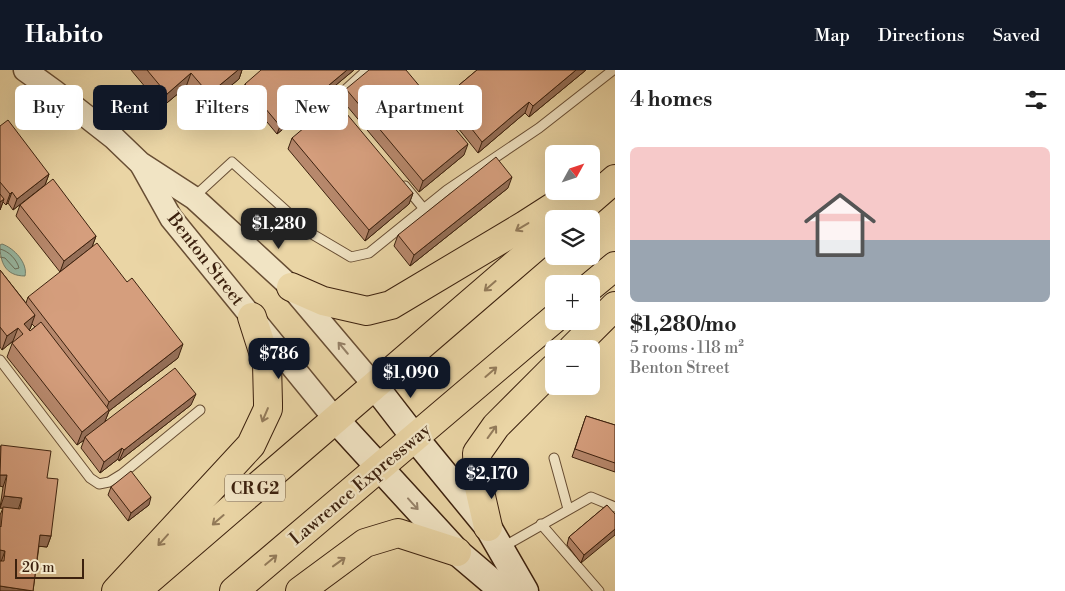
<!DOCTYPE html>
<html lang="en">
<head>
<meta charset="utf-8">
<style>
  :root { --surface:#fff; --page:#f2f2f2; --text:#222; --muted:#767676; --accent:#111827 }
  body { margin:0; font-family:"Libre Bodoni",serif; background:var(--page); color:var(--text); height:100vh; display:flex; flex-direction:column; font-size:19px; white-space:nowrap }
  * { box-sizing:border-box; margin:0 }
  p { font-size:16px; color:var(--muted) }
  .icon { flex:none; width:28px; height:28px; fill:none; stroke:currentColor; stroke-width:2; stroke-linecap:round; stroke-linejoin:round }
  .map { position:relative; flex:1; overflow:hidden }
  .details { display:flex; flex-direction:column; background:var(--surface); width:450px }
  .details>* { flex:none }
  .banner { position:absolute; left:15px; top:15px; width:475px; height:45px; display:flex; gap:10px }
  .needle { width:32px; rotate:50deg }
  .tools { position:absolute; left:545px; top:75px; display:grid; gap:10px }
  .tools a { display:grid; place-items:center; width:55px; height:55px; border-radius:8px; background:var(--surface); box-shadow:0 5px 20px #0002; font-size:25px }
  .scale { position:absolute; left:15px; bottom:12px; width:69px; box-sizing:border-box; padding-left:5px; border:2px solid #3c210e; border-top:0; font-size:14px; line-height:18px; white-space:nowrap; color:#3c210e; -webkit-text-stroke:4px #f1e4c4; paint-order:stroke }
  .price { position:absolute; translate:-50% -42px; padding:0 11px; border-radius:10px; background:var(--accent); color:#fff; font-size:16px; line-height:32px; filter:drop-shadow(0 1px 2px #0008) }
  .price::after { content:''; position:absolute; left:50%; top:30px; width:15px; height:11px; margin-left:-8px; background:inherit; clip-path:polygon(0 0,100% 0,50% 100%) }
  .price.current { background:#222; color:#fff }
  ul { padding:0; list-style:none }
  li { display:grid; align-content:center; gap:10px; height:265px; padding:0 15px }
  li span { display:grid; place-items:center; height:155px; border-radius:8px; color:#555 }
  li>.icon { margin-inline-start:auto }
  span .icon { width:90px; height:90px; fill:#fffc; stroke-width:1 }
  li b { font-size:21px }
  h2 { display:flex; justify-content:space-between; align-items:center; height:60px; padding:0 15px; font-size:21px }
  .chip { padding:0 18px; border-radius:8px; background:var(--surface); box-shadow:0 5px 20px #0002; font-size:18px; line-height:45px }
  .chip.current { background:var(--accent); color:#fff }
  header { display:flex; align-items:center; gap:30px; box-sizing:border-box; height:70px; padding:0 25px; background:var(--accent); color:#fff }
  header strong { font-size:24px }
  nav { display:flex; gap:28px; margin-inline-start:auto; font-size:18px }
  main { display:flex; flex:1; min-height:0 }
  .map>svg:first-child { display:block }
  .water { fill:#98b9a4; stroke:#737c68 }
  .lines { fill:none; stroke-linecap:round; stroke-linejoin:round }
  .shore { stroke:#6a6d59; stroke-width:1 }
  .service-casing { stroke:#684e34; stroke-width:11 }
  .tertiary-casing { stroke:#684e34; stroke-width:25 }
  .secondary-casing { stroke:#3c210e; stroke-width:29 }
  .trunk-casing { stroke:#3c210e; stroke-width:30 }
  .service { stroke:#f1e4c4; stroke-width:9 }
  .tertiary { stroke:#f1e4c4; stroke-width:22 }
  .secondary { stroke:#f1e4c4; stroke-width:26 }
  .trunk { stroke:#ead5a5; stroke-width:28 }
  .wall { fill:#b7886c; stroke:#3c210e; fill-rule:evenodd }
  .shaded-wall { fill:#956f58; stroke:#3c210e }
  .building { fill:#d59e7d; stroke:#3c210e }
  .oneway { stroke:#937b5a }
  .oneway2 { stroke:#968269 }
  .labels { text-anchor:middle; stroke-width:4.5; stroke-linejoin:round; paint-order:stroke }
  .shield { fill:#f1e4c4; stroke:#725c45; stroke-width:1 }
  .shield-label { font-size:16px; font-weight:bold; fill:#3c210e }
  .street-label { font-size:18px; fill:#3c210e; stroke:#f1e4c4 }
</style>
</head>
<body>
<header>
<strong>Habito</strong>
<nav><a>Map</a><a>Directions</a><a>Saved</a></nav>
</header>
<main>
<div class="map">
<svg width="615" height="521" viewBox="0 0 615 521">
  <rect width="100%" height="100%" fill="#ead5a5"/>
  <filter id="stains"><feTurbulence type="fractalNoise" baseFrequency=".004" numOctaves="4"/><feColorMatrix values="0 0 0 0 .2 0 0 0 0 .09 0 0 0 0 .02 0 0 0 .5 -.17"/></filter>
  <radialGradient id="worn" r=".72"><stop offset=".6" stop-color="#630" stop-opacity="0"/><stop offset="1" stop-color="#630" stop-opacity=".3"/></radialGradient>
  <path class="water" d="M2,174C14,178 28,193 25,206C5,206 0,192 0,175Z"/>
  <g class="lines">
    <path class="shore" d="M0,179C9,181 17,190 19,198L15,199L5,188L0,187"/>
    <g class="service-casing">
      <g id="service">
        <polyline points="341,41 333,31 367,0"/>
        <polyline points="303,55 333,31"/>
        <polyline points="405,116 424,139"/>
        <polyline points="194,127 232,92 312,164 351,187 369,183 447,120 539,58 613,0"/>
        <polyline points="0,290 90,408 99,414 109,412 122,404 200,340"/>
        <polyline points="554,388 568,439"/>
        <polyline points="541,454 599,521"/>
        <polyline points="503,477 591,427 615,437"/>
      </g>
    </g>
    <g class="tertiary-casing">
      <g id="tertiary">
        <polyline points="25,0 54,21 114,68 140,93 194,128 291,217 374,315"/>
        <polyline points="142,96 171,148 335,349"/>
      </g>
    </g>
    <g class="secondary-casing">
      <g id="secondary">
        <polyline points="374,315 415,368 488,457 525,521"/>
        <polyline points="335,349 457,482 503,521"/>
      </g>
    </g>
    <g class="trunk-casing">
      <g id="trunk">
        <polyline points="569,149 615,109"/>
        <polyline points="591,216 615,196"/>
        <polyline points="291,217 323,231 367,241 391,235 525,155 578,121"/>
        <polyline points="572,279 615,236"/>
        <polyline points="488,457 478,413 477,383 496,356 554,298"/>
        <polyline points="116,521 251,375 268,339 268,333 267,294 252,247"/>
        <polyline points="136,521 554,161"/>
        <polyline points="234,521 554,249"/>
        <polyline points="300,521 365,473 398,463 457,482"/>
      </g>
    </g>
    <use href="#service" class="service"/>
    <use href="#tertiary" class="tertiary"/>
    <use href="#secondary" class="secondary"/>
    <use href="#trunk" class="trunk"/>
  </g>
  <g class="wall">
    <polygon points="131,0 242,0 239,9 204,38 186,17 162,37"/>
    <polygon points="354,0 277,64 242,22 245,14"/>
    <polygon points="477,0 586,0 529,47 525,43 478,83 442,38 446,26"/>
    <polygon points="346,19 464,85 419,122 342,30"/>
    <polygon points="0,56 49,104 45,115 13,140 8,133 6,135 3,132 0,140"/>
    <polygon points="292,68 413,123 409,134 365,171 288,79"/>
    <polygon points="508,118 410,196 394,176 398,165"/>
    <polygon points="20,135 96,166 92,177 60,202 16,146"/>
    <path d="M0,200L26,233L28,227L178,288L109,341L105,351L191,335L119,391L118,389L100,403L81,378L84,370L77,375L7,287L13,271L2,280L0,277ZM32,254L35,257L30,261L29,260L30,259Z"/>
    <polygon points="586,346 615,355 615,402 572,387"/>
    <polygon points="0,376 47,408 51,466 47,477 39,476 33,521 0,521 0,445 3,438 0,438 3,417 0,416"/>
    <polygon points="111,417 149,435 128,451 108,425"/>
    <polygon points="607,435 581,493 567,475 569,467"/>
  </g>
  <g class="shaded-wall">
    <polygon points="238,0 242,0 239,9 204,38 209,24"/>
    <polygon points="347,0 354,0 277,64 280,56"/>
    <polygon points="576,0 586,0 529,47 533,36"/>
    <polygon points="191,3 186,17 162,37 167,24"/>
    <polygon points="529,32 525,43 478,83 482,72"/>
    <polygon points="468,74 464,85 419,122 423,111"/>
    <polygon points="49,104 45,115 13,140 17,129"/>
    <polygon points="512,107 508,118 410,196 414,185"/>
    <polygon points="12,122 8,133 6,135 10,124"/>
    <polygon points="413,123 409,134 365,171 369,160"/>
    <polygon points="4,129 0,140 0,132"/>
    <polygon points="96,166 92,177 60,202 64,191"/>
    <polygon points="35,245 30,259 23,264 24,254"/>
    <polygon points="18,258 13,271 2,280 7,266"/>
    <polygon points="183,274 178,288 109,341 104,354 85,367 84,370 77,375 82,362 104,344 109,332"/>
    <polygon points="196,324 191,335 119,391 124,380"/>
    <polygon points="122,378 118,389 100,403 104,392"/>
    <polygon points="0,405 7,405 3,417 0,416"/>
    <polygon points="4,426 22,428 18,440 0,438"/>
    <polygon points="151,427 149,435 128,451 131,443"/>
    <polygon points="615,459 615,465 581,493 584,485"/>
    <polygon points="40,465 51,466 47,477 36,476"/>
    <polygon points="0,480 5,481 1,492 0,492"/>
    <polygon points="0,516 33,521 0,521"/>
  </g>
  <g class="building">
    <polygon points="147,0 238,0 209,24 191,3 167,24"/>
    <polygon points="261,0 347,0 280,56 245,14"/>
    <polygon points="369,0 406,0 468,74 423,111 346,19"/>
    <polygon points="477,0 576,0 533,36 529,32 482,72 446,26"/>
    <polygon points="336,31 413,123 369,160 292,68"/>
    <polygon points="8,50 49,104 17,129 12,122 10,124 0,112 0,56"/>
    <polygon points="496,87 512,107 414,185 398,165"/>
    <polygon points="53,109 96,166 64,191 20,135"/>
    <polygon points="0,124 4,129 0,132"/>
    <polygon points="97,173 127,212 132,208 183,274 109,332 28,227"/>
    <polygon points="0,200 35,245 24,254 30,261 41,252 109,340 82,362 12,273 23,264 18,258 7,266 0,257"/>
    <polygon points="175,298 196,324 124,380 122,378 104,392 85,367"/>
    <polygon points="586,346 615,355 615,393 575,379"/>
    <polygon points="1,375 51,381 47,408 58,409 51,466 40,465 33,521 0,516 0,491 4,491 5,481 0,480 0,456 1,457 3,437 20,439 22,428 4,426 7,405 0,405"/>
    <polygon points="131,401 151,427 131,443 111,417"/>
    <polygon points="607,435 615,444 615,459 584,485 569,467"/>
  </g>
  <defs><path id="oneway-shaft" d="M-6 0H5M1.5-3L5.5 0L1.5 3" fill="none" stroke-width="1.6" stroke-linecap="round" stroke-linejoin="round" transform="scale(1.25)"/></defs>
  <g class="oneway">
    <use href="#oneway-shaft" transform="translate(522 157) rotate(149)"/>
    <use href="#oneway-shaft" transform="translate(490 216) rotate(139)"/>
    <use href="#oneway-shaft" transform="translate(491 302) rotate(-41)"/>
    <use href="#oneway-shaft" transform="translate(265 345) rotate(113)"/>
    <use href="#oneway-shaft" transform="translate(492 362) rotate(-54)"/>
    <use href="#oneway-shaft" transform="translate(218 450) rotate(139)"/>
    <use href="#oneway-shaft" transform="translate(163 470) rotate(132)"/>
    <use href="#oneway-shaft" transform="translate(271 490) rotate(-40)"/>
    <use href="#oneway-shaft" transform="translate(339 492) rotate(-36)"/>
  </g>
  <g class="oneway2">
    <use href="#oneway-shaft" transform="translate(343 278) rotate(-130)"/>
    <use href="#oneway-shaft" transform="translate(413 434) rotate(48)"/>
  </g>
  <g class="labels">
    <rect class="shield" x="225" y="404.5" width="60" height="27" rx="4"/>
    <g class="shield-label">
      <text x="255" y="424">CR G2</text>
    </g>
    <g class="street-label">
      <text transform="translate(206 189) rotate(52)" y="6">Benton Street</text>
      <text transform="translate(360 414) rotate(-40)" y="6">Lawrence Expressway</text>
    </g>
  </g>
  <rect width="100%" height="100%" filter="url(#stains)"/>
  <rect width="100%" height="100%" fill="url(#worn)"/>
</svg>
<div class="tools">
<a><svg class="needle" viewBox="-14 -14 28 28"><path d="M0-13l5 13h-10z" fill="#e53935"/><path d="M0 13l5-13h-10z" fill="#767676"/></svg></a>
<a><svg class="icon" aria-label="layers" viewBox="0 0 24 24"><path d="M12 4l9 5-9 5-9-5zM3 14l9 5 9-5"/></svg></a>
<a>+</a>
<a>−</a>
</div>
<div class="scale">20 m</div>
<b class="price current" style="left:279px;top:180px">$1,280</b>
<b class="price" style="left:279px;top:310px">$786</b>
<b class="price" style="left:411px;top:329px">$1,090</b>
<b class="price" style="left:492px;top:430px">$2,170</b>
<div class="banner">
<a class="chip">Buy</a>
<a class="chip current">Rent</a>
<a class="chip">Filters</a>
<a class="chip">New</a>
<a class="chip">Apartment</a>
</div>
</div>
<section class="details">
<h2>4 homes<svg class="icon" aria-label="filters" viewBox="0 0 24 24"><path d="M4 7h16M4 17h16"/><circle cx="9" cy="7" r="2"/><circle cx="15" cy="17" r="2"/></svg></h2>
<ul>
<li><span style="background:linear-gradient(#f6c9c9 60%,#9aa5b1 0)"><svg class="icon" aria-label="home" viewBox="0 0 24 24"><path d="M3 11l9-7 9 7M6 9v11h12V9"/></svg></span><div><b>$1,280/mo</b><p>5 rooms · 118 m²</p><p>Benton Street</p></div></li>
</ul>
</section>
</main>
</body>
</html>
